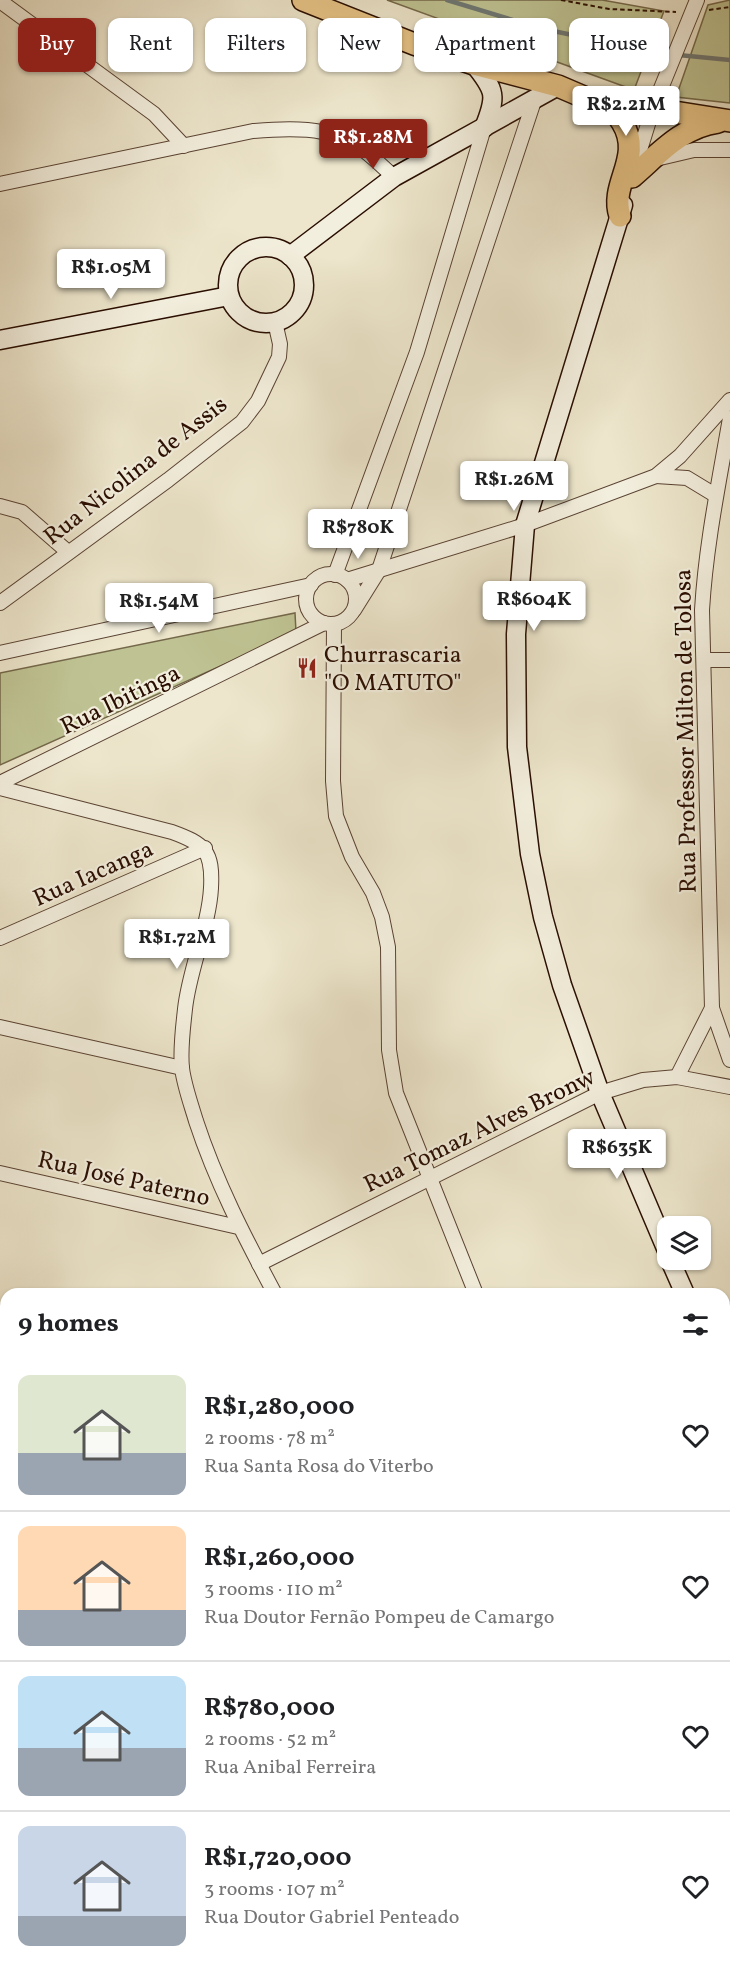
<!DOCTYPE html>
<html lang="en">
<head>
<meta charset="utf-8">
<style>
  :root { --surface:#fff; --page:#f2f2f2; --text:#202124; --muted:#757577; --line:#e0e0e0; --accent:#8f2418 }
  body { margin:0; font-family:Vollkorn,serif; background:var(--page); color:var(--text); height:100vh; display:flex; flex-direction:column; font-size:22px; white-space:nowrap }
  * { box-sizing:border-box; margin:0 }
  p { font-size:20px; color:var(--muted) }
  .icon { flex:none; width:33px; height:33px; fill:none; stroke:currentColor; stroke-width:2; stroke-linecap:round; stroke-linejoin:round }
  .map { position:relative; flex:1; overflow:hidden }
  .drawer { position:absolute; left:0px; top:1288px; width:730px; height:686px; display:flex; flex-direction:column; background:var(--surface); border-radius:18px 18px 0 0; box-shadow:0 2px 4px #0004 }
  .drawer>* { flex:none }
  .banner { position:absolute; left:18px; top:18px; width:694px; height:54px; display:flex; gap:12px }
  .buttons { position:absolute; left:657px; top:1216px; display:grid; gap:12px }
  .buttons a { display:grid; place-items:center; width:54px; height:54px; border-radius:12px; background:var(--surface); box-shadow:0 2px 4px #0004; font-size:30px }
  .price { position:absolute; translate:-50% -51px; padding:0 14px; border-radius:6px; background:#fff; color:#222; font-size:20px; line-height:39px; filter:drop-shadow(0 2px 3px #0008) }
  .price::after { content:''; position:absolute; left:50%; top:36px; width:18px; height:14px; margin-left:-9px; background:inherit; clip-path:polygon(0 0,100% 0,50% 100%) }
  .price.active { background:var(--accent); color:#fff }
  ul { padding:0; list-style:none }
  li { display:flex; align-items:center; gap:18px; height:150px; padding:0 18px }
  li+li { border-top:2px solid var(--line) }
  li span { display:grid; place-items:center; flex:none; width:168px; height:120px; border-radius:12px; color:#555 }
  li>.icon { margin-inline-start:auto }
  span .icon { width:72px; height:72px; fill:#fffc; stroke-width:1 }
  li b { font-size:26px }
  h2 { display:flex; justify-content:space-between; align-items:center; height:72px; padding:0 18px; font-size:26px }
  .chip { padding:0 21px; border-radius:12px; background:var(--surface); box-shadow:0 2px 4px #0004; font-size:21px; line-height:54px }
  .chip.active { background:var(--accent); color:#fff }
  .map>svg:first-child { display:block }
  .green { fill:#bfc393; stroke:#74684a; stroke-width:1.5 }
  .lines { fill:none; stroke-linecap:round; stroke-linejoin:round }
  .stream { stroke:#6e7773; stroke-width:4.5 }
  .street-casing { stroke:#5a4333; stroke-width:16 }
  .secondary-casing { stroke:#290d00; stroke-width:21 }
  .primary-casing { stroke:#290d00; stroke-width:24 }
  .highway-casing { stroke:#290d00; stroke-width:27 }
  .path { stroke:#290d00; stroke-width:2; stroke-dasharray:4.5 3; stroke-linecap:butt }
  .street { stroke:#f3efde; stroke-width:14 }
  .secondary { stroke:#f3efde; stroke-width:18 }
  .primary { stroke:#e6c386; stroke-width:21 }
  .highway { stroke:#e6c386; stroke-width:24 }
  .labels { text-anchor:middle; stroke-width:4.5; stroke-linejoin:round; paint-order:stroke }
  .street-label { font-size:24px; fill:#290d00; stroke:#f3efde }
  .poi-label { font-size:24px; fill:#290d00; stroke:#f3efde; text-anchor:start }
</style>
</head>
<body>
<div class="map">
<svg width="730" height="1973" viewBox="0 0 730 1973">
  <rect width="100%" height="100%" fill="#ede6cc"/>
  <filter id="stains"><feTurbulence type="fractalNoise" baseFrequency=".00333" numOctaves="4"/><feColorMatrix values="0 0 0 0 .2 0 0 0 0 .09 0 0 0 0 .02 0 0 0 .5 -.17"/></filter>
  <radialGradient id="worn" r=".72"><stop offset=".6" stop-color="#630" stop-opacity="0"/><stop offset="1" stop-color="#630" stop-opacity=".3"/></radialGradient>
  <g class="green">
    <polygon points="387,0 602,0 664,11 634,90"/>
    <polygon points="730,0 730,103 676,97 708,5"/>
    <polygon points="295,613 296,632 0,765 0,673"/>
    <polygon points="724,1810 730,1814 730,1954 724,1953"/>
  </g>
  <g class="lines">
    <polyline class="stream" points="447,0 539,28 658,53 730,60"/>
    <g class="street-casing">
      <g id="street">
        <polyline points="0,1 154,114 184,146"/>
        <polyline points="660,158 694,150 730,150"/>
        <polyline points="636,163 653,108 697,0"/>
        <path d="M0,184L253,131C287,128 329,126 358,146C371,155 383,167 394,177"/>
        <path d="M730,418C719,482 706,544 702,610L712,1008L730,1060"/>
        <polyline points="656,476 687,478 715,495"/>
        <polyline points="0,506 22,512 68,552"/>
        <circle cx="331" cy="599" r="25"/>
        <polyline points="335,575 417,352 484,128"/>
        <polyline points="347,580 525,525 656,476 680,456 730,400"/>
        <polyline points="0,603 168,480 242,422 258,401 279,357 280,344 275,322"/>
        <polyline points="354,610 379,570 534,101"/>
        <polyline points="334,624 333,781 336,816 352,857 373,893 382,917 388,947 389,1050 396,1093 476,1294"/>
        <polyline points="0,653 311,585"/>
        <polyline points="704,660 730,660"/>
        <polyline points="0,783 324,623"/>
        <path d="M0,788L172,832C205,844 213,851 211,888C209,926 189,970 185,1009C183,1028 180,1049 182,1068C184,1085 191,1104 196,1121C216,1182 245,1238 275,1294"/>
        <polyline points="0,938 205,848"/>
        <polyline points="0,1027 182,1068"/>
        <polyline points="677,1077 712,1008"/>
        <polyline points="0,1173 238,1227"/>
        <polyline points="259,1264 600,1093 643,1080 677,1077 730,1087"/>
        <polyline points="0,1329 6,1330"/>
        <polyline points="0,1720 6,1721"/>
        <polyline points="0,1902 6,1903"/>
        <polyline points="286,1968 307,1973"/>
        <polyline points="587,1968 589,1973"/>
        <polyline points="35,1973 36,1968"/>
        <polyline points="276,1973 276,1968"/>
      </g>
    </g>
    <g class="secondary-casing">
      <g id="secondary">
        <path d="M474,64C496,91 497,96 484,128"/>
        <polyline points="623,205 525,525 516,634 517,747 530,854 543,917 562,985 600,1093 668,1253"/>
        <circle cx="266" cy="285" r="38"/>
        <polyline points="290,256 394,177 558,86"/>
        <polyline points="0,340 229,296"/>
        <polyline points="670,1260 685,1294"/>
        <polyline points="724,1389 730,1402"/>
      </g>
    </g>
    <g class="primary-casing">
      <g id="primary">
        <polyline points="303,0 414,44 474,64 558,86 586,98 730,121"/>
        <path d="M597,102C609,106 615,111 622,122C644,158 609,183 620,216"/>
        <path d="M632,177C659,154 681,127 718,122"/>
        <polyline points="0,1495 6,1497"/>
        <polyline points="0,1533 6,1534"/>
        <polyline points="724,1711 730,1712"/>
      </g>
    </g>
    <g class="highway-casing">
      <g id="highway">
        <polyline points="724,1456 730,1453"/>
        <polyline points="724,1486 730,1483"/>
        <polyline points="114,1973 116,1968"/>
        <polyline points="159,1973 162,1968"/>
      </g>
    </g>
    <g class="path">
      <polyline points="561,0 609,9 676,12"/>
      <polyline points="709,10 730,7"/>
    </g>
    <use href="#street" class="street"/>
    <use href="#secondary" class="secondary"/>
    <use href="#primary" class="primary"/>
    <use href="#highway" class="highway"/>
  </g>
  <defs>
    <g id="restaurant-bare" transform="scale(1.62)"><path d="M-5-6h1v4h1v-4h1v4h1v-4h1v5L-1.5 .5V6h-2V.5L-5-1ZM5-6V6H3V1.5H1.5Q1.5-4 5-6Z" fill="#8f2418" stroke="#f3efde" stroke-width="2.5" paint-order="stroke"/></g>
  </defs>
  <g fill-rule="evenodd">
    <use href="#restaurant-bare" x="307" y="668"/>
  </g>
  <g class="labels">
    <g class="street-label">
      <text transform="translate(135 470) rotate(-38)" y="8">Rua Nicolina de Assis</text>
      <text transform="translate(120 699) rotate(-26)" y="8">Rua Ibitinga</text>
      <text transform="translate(685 731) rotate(-91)" y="8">Rua Professor Milton de Tolosa</text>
      <text transform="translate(93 873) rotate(-24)" y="8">Rua Iacanga</text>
      <text transform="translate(479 1130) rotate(-26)" y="8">Rua Tomaz Alves Bronw</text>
      <text transform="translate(124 1178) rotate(13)" y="8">Rua José Paterno</text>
    </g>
    <g class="poi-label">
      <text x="324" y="662">Churrascaria<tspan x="324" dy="28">"O MATUTO"</tspan></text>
    </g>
  </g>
  <rect width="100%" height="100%" filter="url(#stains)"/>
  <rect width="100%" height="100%" fill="url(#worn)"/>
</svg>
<div class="buttons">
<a><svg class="icon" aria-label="layers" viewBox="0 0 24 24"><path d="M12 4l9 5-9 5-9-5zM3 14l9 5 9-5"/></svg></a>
</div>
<b class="price" style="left:626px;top:137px">R$2.21M</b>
<b class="price active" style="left:373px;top:170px">R$1.28M</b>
<b class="price" style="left:111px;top:300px">R$1.05M</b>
<b class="price" style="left:514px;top:512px">R$1.26M</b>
<b class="price" style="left:358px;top:560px">R$780K</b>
<b class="price" style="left:534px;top:632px">R$604K</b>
<b class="price" style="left:159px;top:634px">R$1.54M</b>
<b class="price" style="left:177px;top:970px">R$1.72M</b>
<b class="price" style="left:617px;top:1180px">R$635K</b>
<div class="banner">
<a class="chip active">Buy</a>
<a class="chip">Rent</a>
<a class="chip">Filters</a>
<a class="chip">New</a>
<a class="chip">Apartment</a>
<a class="chip">House</a>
</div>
<section class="drawer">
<h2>9 homes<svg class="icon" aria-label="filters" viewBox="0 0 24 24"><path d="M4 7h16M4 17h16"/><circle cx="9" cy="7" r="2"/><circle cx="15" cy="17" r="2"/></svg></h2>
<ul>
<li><span style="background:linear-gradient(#dfe7d0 65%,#9aa5b1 0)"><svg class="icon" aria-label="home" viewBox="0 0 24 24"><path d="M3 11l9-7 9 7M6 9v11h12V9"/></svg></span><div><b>R$1,280,000</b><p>2 rooms · 78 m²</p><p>Rua Santa Rosa do Viterbo</p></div><svg class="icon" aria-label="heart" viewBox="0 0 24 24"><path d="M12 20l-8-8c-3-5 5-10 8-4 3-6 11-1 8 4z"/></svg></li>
<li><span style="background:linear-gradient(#ffd9b3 70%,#9aa5b1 0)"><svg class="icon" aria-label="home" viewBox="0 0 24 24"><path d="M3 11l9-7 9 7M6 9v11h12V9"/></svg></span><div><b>R$1,260,000</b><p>3 rooms · 110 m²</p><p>Rua Doutor Fernão Pompeu de Camargo</p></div><svg class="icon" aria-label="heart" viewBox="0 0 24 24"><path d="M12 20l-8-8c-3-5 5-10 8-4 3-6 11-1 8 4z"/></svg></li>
<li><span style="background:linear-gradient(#bfe0f5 60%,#9aa5b1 0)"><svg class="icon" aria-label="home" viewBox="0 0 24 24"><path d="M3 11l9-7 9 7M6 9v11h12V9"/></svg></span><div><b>R$780,000</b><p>2 rooms · 52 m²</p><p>Rua Anibal Ferreira</p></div><svg class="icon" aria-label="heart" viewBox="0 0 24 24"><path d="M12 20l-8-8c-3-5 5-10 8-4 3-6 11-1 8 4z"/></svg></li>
<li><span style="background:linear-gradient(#c9d6e8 75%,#9aa5b1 0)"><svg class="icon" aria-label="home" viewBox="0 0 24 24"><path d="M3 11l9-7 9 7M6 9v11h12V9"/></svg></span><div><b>R$1,720,000</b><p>3 rooms · 107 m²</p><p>Rua Doutor Gabriel Penteado</p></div><svg class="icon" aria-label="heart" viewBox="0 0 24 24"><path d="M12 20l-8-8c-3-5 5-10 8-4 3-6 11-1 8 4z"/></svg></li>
</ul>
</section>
</div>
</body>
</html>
